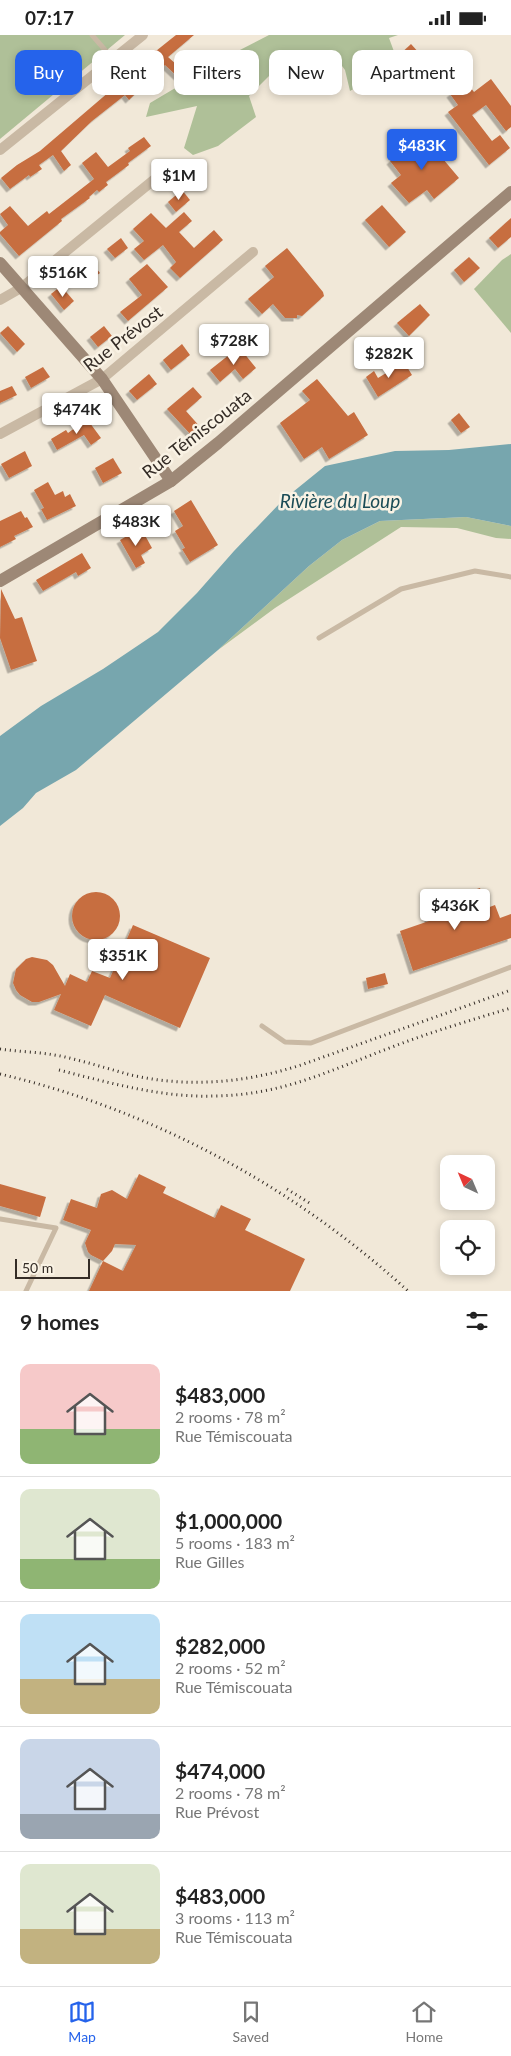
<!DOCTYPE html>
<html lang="en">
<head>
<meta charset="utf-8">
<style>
  :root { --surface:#fff; --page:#f6f6f6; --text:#222; --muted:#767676; --line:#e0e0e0; --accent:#2563eb }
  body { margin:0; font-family:Lato,sans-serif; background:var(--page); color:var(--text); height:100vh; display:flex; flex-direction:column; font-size:19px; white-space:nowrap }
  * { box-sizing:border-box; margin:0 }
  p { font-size:16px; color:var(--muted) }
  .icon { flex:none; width:28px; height:28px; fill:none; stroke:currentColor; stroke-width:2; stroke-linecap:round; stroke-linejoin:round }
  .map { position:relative; height:1256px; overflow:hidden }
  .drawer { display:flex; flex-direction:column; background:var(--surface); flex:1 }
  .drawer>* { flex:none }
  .banner { position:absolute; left:15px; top:15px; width:481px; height:45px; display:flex; gap:10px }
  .needle { width:32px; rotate:316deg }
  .fabs { position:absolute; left:440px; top:1120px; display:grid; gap:10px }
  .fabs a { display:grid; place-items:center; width:55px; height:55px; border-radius:10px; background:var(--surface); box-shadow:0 2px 8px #0003; font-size:25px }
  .scale { position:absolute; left:15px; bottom:12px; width:75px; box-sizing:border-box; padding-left:5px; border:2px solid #342c26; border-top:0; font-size:14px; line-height:18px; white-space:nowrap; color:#342c26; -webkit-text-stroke:4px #f9f2e4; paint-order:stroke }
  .price { position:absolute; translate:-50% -42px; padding:0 11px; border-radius:5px; background:#fff; color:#222; font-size:16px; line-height:32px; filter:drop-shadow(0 1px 2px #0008) }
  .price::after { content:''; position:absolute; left:50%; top:30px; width:15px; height:11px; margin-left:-8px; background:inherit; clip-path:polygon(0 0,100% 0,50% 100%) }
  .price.current { background:var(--accent); color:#fff }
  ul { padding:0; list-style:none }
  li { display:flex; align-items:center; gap:15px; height:125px; padding:0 20px }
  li+li { border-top:1px solid var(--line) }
  li span { display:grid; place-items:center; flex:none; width:140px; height:100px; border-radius:10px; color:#555 }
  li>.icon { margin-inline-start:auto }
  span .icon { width:60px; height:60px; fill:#fffc; stroke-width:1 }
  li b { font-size:21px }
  h2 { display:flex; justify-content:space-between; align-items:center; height:60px; padding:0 20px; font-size:21px }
  .pill { padding:0 18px; border-radius:10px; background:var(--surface); box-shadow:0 2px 8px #0003; font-size:18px; line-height:45px }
  .pill.current { background:var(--accent); color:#fff }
  .status { display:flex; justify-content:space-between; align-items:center; height:35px; padding:0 25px; background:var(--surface); direction:ltr }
  .status svg { height:14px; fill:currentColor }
  .tabs { display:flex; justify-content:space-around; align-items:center; height:70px; border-top:1px solid var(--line); background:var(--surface); font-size:14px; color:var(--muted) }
  .tabs a { display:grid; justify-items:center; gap:2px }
  .tabs .current { color:var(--accent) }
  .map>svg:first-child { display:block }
  .green { fill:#afc098 }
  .water { fill:#77a6ae }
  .building { fill:#c76e41; filter:url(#shadow) }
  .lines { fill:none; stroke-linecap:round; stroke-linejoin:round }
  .lane { stroke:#c9b9a4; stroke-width:5 }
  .street { stroke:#c9b9a4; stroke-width:10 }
  .secondary { stroke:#9d8876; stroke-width:12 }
  .rail { stroke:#342c26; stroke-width:3; stroke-dasharray:1 4; stroke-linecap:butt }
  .labels { text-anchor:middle; stroke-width:5; stroke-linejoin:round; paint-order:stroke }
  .street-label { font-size:18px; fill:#342c26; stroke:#f9f2e4 }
  .water-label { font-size:19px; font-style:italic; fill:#1b4c56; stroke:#f9f2e4 }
</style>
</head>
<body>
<div class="status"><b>07:17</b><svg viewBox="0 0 49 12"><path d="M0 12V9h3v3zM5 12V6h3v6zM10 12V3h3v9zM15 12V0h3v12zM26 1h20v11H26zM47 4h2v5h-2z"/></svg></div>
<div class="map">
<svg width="511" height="1256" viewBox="0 0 511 1256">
  <defs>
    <filter id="shadow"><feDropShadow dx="-3.5" dy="3.5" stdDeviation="0" flood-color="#0004"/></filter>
  </defs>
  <rect width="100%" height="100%" fill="#f1e8d8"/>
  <g class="green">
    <polygon points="0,0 125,0 0,104"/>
    <polygon points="269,0 398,0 389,3 396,22 394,30 350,56 345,35 333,19 303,22 280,30 249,61 256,82 218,111 193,120 184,113 197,71 146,82 150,68 236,17"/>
    <polygon points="511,219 511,298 474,254 502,225"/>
    <polygon points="466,482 511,491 511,504 496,503 457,493 401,492 275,573 218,615 309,531 342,505 380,486"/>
  </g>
  <polygon class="water" points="511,409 511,491 466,482 380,486 342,505 309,531 218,615 76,735 36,758 23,773 0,791 0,701 41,671 103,634 158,597 197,558 234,516 283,465 325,431 395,416 449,415"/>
  <g class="building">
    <polygon points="176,0 194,0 168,22 185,37 179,43 165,30 129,65 125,60 92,86 61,116 71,130 64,136 53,120 39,130 42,134 30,142 29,140 10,154 1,143 17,130 40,116 123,45 129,53 144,40 137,32 155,15 156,16"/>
    <polygon points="411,9 430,30 412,46 394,25"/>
    <polygon points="491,44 511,71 511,92 506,96 486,70 472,80 492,106 500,100 510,113 489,130 448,77 458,70 450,59 466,47 474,57"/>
    <polygon points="422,99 459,143 434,164 427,155 409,168 391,148 401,140 390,126"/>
    <polygon points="144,102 151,111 128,128 129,130 106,147 108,150 99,157 97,155 89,162 90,163 61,184 62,186 19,221 0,199 0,197 8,190 0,179 10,171 28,191 47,176 49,179 94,144 82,128 96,117 108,132 130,116 128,113"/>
    <polygon points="182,155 190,165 176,177 168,167"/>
    <polygon points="382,170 406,197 389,212 365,185"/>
    <polygon points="184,177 192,186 179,197 194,213 214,195 223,205 180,243 170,233 176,227 163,210 144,225 134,214 144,206 133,194 151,178 166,193"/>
    <polygon points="511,183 511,202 498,213 489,203"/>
    <polygon points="121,203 128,213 115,223 107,214"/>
    <polygon points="287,213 323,257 324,261 302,281 297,280 297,283 285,283 273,269 262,279 248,264 274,242 265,231"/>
    <polygon points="469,222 480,233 464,247 454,235"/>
    <polygon points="92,228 100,238 86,248 77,236 82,236"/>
    <polygon points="147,229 168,252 128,286 120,277 142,260 129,244"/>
    <polygon points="61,251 74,266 64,275 51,259"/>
    <polygon points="420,269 430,280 409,301 397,288"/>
    <polygon points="8,291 25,309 17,317 0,298"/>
    <polygon points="104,291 112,301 98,312 90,302"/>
    <polygon points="182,309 190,320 171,335 163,325"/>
    <polygon points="239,312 256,333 243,344 235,334 220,347 210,335"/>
    <polygon points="404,327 412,340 378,362 366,342 374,336 378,343"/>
    <polygon points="43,332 50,342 31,353 25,342"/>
    <polygon points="149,339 157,349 137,365 129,356"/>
    <polygon points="317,344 348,381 354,377 368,400 329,424 322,412 304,424 280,388 310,365 302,356"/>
    <polygon points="12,351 17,360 0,368 0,356"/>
    <polygon points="193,352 202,362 186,376 202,394 193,402 167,374"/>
    <polygon points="459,378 470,392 461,398 451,385"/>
    <polygon points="87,384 101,403 91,410 84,400 57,415 51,404 66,395 68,398"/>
    <polygon points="25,416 32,431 9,443 1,429"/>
    <polygon points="113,423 122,438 103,448 95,433"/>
    <polygon points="48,447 55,460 63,456 65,462 70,459 76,471 47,485 41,474 44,473 34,455"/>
    <polygon points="191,465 218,510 190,527 182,514 185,513 175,496 183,491 174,476"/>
    <polygon points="21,476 25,483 27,482 33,492 14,501 16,504 0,512 0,486"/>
    <polygon points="141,493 152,513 141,520 145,528 136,533 120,505"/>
    <polygon points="82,518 91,533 78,541 76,537 43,556 36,545"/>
    <polygon points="1,554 15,584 22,582 37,626 11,635 0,603"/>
    <polygon points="480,853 487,873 495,870 500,883 511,879 511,903 413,936 400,896 429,886 424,872 446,864 450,870 464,865 464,858"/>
    <circle cx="96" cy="881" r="24"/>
    <polygon points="133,890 210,923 180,993 105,960 91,991 54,975 61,959 39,967 32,967 20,960 16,955 13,948 16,934 26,924 32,922 47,925 53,930 65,951 70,939 87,947 92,936 110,943"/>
    <polygon points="385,938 388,949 368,954 366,943"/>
    <polygon points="139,1139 166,1152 163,1158 215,1183 221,1170 251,1184 245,1195 305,1224 290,1256 89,1256 103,1226 123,1236 136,1210 115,1209 112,1216 103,1226 91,1220 88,1217 85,1208 91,1195 63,1185 71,1164 97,1173 101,1159 112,1155 127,1164"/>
    <polygon points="0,1149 46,1162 40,1182 0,1171"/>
  </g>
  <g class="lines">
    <g class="lane">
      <polyline points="92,0 113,24"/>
      <polyline points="319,603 401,554 475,536 511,542"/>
      <polyline points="262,991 285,1007 311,1008 511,932"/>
      <polyline points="0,1184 56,1193 26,1256"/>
    </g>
    <g class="street">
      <polyline points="0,115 143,0"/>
      <polyline points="0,265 21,253 166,135"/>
      <polyline points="0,399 102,344 253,217"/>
    </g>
    <g class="secondary">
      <polyline points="0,228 102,344 171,446"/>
      <polyline points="0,546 171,446 218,408 511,157"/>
    </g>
    <g class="rail">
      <path d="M0,1014C21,1017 43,1017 65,1022C87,1027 109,1034 131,1040C188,1053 245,1048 301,1030L511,955"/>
      <path d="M59,1035C110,1048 163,1063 215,1061C283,1060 331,1035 392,1012C431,997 471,985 511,973"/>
      <path d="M0,1039C152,1075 293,1151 408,1256"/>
      <polyline points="287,1154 311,1169"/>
    </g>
  </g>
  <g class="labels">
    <g class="street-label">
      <text transform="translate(123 304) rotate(-38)" y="6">Rue Prévost</text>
      <text transform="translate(197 399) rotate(-38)" y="6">Rue Témiscouata</text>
    </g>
    <g class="water-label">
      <text x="340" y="473">Rivière du Loup</text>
    </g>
  </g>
</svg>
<div class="fabs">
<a><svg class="needle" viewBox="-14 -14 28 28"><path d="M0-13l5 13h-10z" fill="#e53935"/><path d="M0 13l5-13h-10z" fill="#767676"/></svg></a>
<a><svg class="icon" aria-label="locate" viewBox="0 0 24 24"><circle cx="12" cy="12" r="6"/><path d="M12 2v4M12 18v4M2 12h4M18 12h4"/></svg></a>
</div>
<div class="scale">50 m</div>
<b class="price current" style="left:422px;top:136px">$483K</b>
<b class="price" style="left:179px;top:166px">$1M</b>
<b class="price" style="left:63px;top:263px">$516K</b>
<b class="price" style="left:234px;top:331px">$728K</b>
<b class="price" style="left:389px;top:344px">$282K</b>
<b class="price" style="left:77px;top:400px">$474K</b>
<b class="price" style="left:136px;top:512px">$483K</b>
<b class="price" style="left:455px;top:896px">$436K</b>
<b class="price" style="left:123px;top:946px">$351K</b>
<div class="banner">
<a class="pill current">Buy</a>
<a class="pill">Rent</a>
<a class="pill">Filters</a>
<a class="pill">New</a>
<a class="pill">Apartment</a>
</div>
</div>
<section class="drawer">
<h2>9 homes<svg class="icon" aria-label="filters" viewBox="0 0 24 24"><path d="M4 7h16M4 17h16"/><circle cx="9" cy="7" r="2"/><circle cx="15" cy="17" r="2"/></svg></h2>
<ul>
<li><span style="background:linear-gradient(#f6c9c9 65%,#8fb573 0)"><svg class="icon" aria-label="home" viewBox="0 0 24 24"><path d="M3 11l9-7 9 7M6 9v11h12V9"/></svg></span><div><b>$483,000</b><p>2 rooms · 78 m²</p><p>Rue Témiscouata</p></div></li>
<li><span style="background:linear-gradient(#dfe7d0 70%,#8fb573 0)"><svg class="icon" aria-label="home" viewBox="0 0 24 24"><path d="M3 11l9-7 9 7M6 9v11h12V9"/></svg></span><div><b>$1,000,000</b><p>5 rooms · 183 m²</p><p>Rue Gilles</p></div></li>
<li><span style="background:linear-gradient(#bfe0f5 65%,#c2b280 0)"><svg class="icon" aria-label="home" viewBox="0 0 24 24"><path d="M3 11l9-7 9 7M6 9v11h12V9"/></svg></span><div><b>$282,000</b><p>2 rooms · 52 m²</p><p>Rue Témiscouata</p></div></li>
<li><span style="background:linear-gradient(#c9d6e8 75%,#9aa5b1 0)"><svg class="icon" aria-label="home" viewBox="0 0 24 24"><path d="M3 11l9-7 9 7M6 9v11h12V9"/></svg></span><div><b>$474,000</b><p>2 rooms · 78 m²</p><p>Rue Prévost</p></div></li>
<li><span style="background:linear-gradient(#dfe7d0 65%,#c2b280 0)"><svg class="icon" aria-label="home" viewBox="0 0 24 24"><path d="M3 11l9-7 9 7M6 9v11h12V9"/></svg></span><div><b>$483,000</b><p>3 rooms · 113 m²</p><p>Rue Témiscouata</p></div></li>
</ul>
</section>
<nav class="tabs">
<a class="current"><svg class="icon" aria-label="map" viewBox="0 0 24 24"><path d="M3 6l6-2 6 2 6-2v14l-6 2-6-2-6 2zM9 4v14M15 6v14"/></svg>Map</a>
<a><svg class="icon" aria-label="saved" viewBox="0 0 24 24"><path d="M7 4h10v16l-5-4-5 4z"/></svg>Saved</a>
<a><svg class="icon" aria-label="home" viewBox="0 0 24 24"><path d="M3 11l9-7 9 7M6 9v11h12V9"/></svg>Home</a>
</nav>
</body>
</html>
